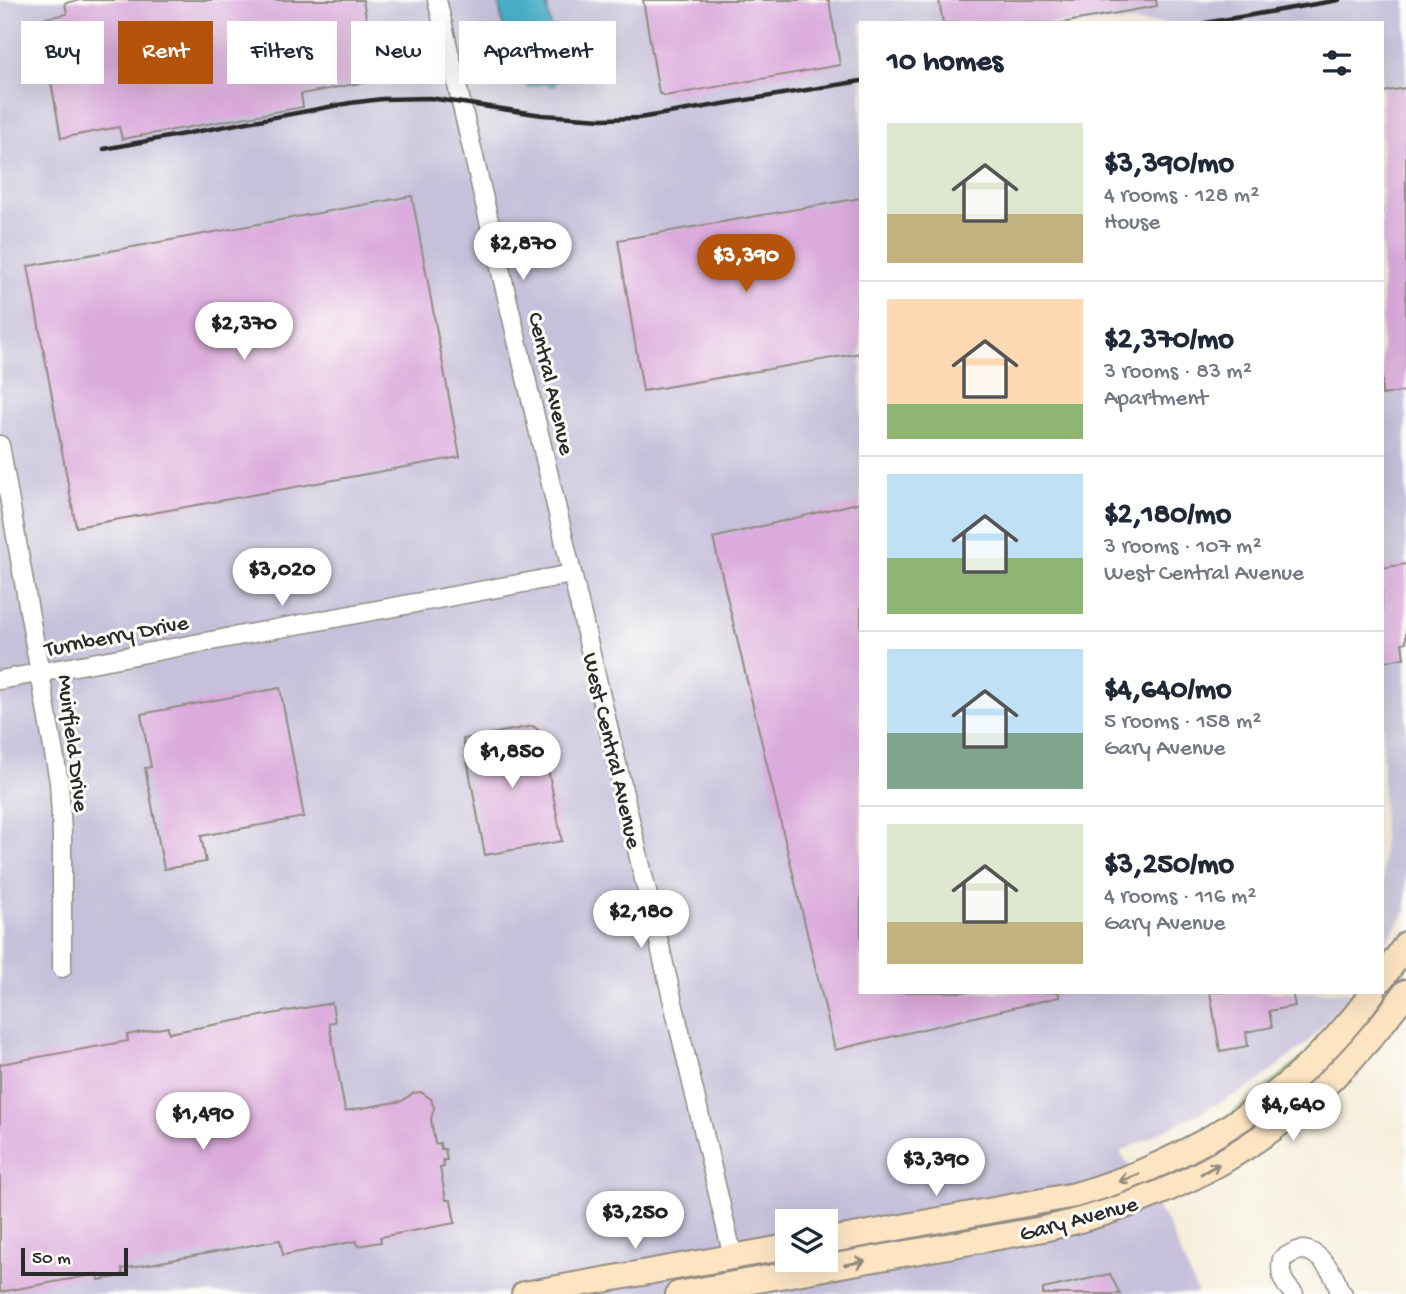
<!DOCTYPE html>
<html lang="en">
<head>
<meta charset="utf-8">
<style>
  :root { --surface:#fff; --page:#f2f2f3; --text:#1f2937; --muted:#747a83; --line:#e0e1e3; --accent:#b45309 }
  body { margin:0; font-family:"Gochi Hand",sans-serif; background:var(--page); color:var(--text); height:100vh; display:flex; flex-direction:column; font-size:26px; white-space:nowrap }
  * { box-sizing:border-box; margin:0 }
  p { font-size:23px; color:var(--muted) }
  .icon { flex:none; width:38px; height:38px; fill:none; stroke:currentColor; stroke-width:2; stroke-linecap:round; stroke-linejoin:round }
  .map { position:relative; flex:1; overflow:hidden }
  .drawer { position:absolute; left:859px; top:21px; width:525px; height:973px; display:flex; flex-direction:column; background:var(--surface); border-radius:0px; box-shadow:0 7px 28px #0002 }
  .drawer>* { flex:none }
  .banner { position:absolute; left:21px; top:21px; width:665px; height:63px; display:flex; gap:14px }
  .fabs { position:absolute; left:775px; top:1209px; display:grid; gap:14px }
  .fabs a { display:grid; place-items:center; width:63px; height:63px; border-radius:0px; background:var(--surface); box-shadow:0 7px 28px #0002; font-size:35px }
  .scale { position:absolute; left:21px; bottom:18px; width:107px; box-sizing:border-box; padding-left:7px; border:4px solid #2b2b2b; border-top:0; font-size:19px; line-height:24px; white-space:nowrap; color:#2b2b2b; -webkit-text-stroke:5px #fdfcf7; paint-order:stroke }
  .price { position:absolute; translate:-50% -60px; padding:0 16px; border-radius:24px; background:#fff; color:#222; font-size:23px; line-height:46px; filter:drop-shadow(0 2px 4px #0008) }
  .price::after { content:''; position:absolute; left:50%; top:42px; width:21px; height:16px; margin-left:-10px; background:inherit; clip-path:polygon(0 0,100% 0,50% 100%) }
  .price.active { background:var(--accent); color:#fff }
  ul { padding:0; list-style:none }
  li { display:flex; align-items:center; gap:21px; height:175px; padding:0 28px }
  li+li { border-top:2px solid var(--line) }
  li span { display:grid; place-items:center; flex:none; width:196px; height:140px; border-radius:0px; color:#555 }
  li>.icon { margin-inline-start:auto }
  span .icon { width:84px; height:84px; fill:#fffc; stroke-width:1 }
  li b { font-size:30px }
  h2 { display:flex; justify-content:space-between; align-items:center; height:84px; padding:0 28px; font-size:30px }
  .chip { padding:0 24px; border-radius:0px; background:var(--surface); box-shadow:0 7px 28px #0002; font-size:24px; line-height:63px }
  .chip.active { background:var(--accent); color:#fff }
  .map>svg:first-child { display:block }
  .industrial { fill:#c6c0da; fill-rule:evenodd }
  .green { fill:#a7d887; stroke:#698259; stroke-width:2 }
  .water { fill:#4aafc9; stroke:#3a6d7a; stroke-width:2 }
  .building { fill:#dcabdd }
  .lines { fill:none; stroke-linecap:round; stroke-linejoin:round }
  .street-casing { stroke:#908c83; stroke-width:21 }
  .secondary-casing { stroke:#908c83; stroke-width:28 }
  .street { stroke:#fff; stroke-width:18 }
  .secondary { stroke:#fde5c4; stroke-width:24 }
  .rail { stroke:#2b2b2b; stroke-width:4.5 }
  .oneway { stroke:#948878 }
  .labels { text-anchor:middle; stroke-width:6; stroke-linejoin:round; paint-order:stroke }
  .street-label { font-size:23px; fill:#2b2b2b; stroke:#fdfcf7 }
</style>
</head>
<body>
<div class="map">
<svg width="1406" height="1294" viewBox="0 0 1406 1294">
  <rect width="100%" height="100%" fill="#fdfcf7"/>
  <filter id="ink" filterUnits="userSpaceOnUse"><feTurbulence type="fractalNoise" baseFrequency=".0143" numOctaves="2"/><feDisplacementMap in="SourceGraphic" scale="14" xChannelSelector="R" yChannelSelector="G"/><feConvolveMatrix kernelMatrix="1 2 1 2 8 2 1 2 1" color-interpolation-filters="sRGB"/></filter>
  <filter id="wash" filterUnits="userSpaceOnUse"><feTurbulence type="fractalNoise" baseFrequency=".00686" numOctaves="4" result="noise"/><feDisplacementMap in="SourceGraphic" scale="28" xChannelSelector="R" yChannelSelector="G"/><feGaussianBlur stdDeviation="1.57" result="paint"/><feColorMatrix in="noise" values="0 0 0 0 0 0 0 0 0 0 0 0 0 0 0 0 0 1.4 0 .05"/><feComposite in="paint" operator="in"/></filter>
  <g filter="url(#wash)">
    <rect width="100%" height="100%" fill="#f5eedb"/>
    <path class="industrial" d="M0,0H1406V911L1383,947L1382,23H861V992H1352L1308,1042L1251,1087L1120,1152L1167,1222L1198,1294H0ZM788,1222H826V1260H788Z"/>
    <polygon class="green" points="1406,960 1406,967 1378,1015 1308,1089 1215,1156 1101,1206 930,1238 1057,1209 1145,1182 1382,996"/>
    <polygon class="water" points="499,0 546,0 559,76 553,86 546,83 528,87 519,77 513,61 513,43 502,23"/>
    <g id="blocks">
      <g class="building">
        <polygon points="81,0 363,0 377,80 301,94 303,107 122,139 119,127 61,138 40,19 67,14 65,3"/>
        <polygon points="643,0 829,0 840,65 665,96 659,93"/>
        <polygon points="939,0 1156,0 1157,6 1061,23 943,23"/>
        <polygon points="1406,88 1406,391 1382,395 1382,92"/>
        <polygon points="412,196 460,457 76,527 28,266"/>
        <polygon points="861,198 861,353 643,391 618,240"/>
        <polygon points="861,502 861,992 1059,992 1059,997 835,1050 713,538"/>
        <polygon points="1406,564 1406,642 1402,643 1404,658 1382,662 1382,568"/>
        <polygon points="280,688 304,817 201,836 206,862 164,869 145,768 151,767 141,714"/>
        <polygon points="533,726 541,732 562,841 485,855 463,739"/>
        <polygon points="1210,992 1292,992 1295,1006 1269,1011 1272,1027 1246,1032 1248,1046 1220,1051"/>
        <polygon points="332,1003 335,1022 329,1023 345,1111 402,1101 413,1093 421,1092 431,1099 434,1108 431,1119 435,1144 440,1143 441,1149 445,1149 447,1160 443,1160 444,1167 440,1168 446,1200 451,1200 455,1223 380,1237 381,1242 358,1246 357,1241 283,1255 280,1240 122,1269 123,1276 99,1280 98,1274 0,1292 0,1064 128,1041 127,1035 168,1027 169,1033"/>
        <polygon points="1110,1274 1120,1294 1043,1294 1043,1289"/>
      </g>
    </g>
  </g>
  <g filter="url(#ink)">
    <use href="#blocks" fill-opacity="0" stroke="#908c83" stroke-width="2"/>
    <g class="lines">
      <g class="street-casing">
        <g id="street">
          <polyline points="437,0 733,1257"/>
          <polyline points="0,445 59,782 62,833 62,968"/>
          <polyline points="0,680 572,574"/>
          <path d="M1294,1294C1283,1283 1279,1275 1282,1259C1289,1255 1295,1250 1303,1250C1320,1251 1337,1277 1339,1291L1343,1294"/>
        </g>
      </g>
      <g class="secondary-casing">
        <g id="secondary">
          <polyline points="1382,979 1406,944"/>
          <path d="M826,1241L1075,1195C1194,1161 1300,1093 1373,992"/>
          <polyline points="524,1294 788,1247"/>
          <path d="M678,1294L1043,1229C1195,1197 1316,1119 1406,992"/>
        </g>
      </g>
      <use href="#street" class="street"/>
      <use href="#secondary" class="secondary"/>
      <g class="rail">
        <polyline points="1205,23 1339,0"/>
        <polyline points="104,149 350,103 382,99 430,98 542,115 602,119 639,118 861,81"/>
      </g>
    </g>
    <defs><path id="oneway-shaft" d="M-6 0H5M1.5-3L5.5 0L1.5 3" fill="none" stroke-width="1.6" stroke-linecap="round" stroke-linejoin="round" transform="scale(1.75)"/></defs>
    <g class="oneway">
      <use href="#oneway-shaft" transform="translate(1210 1169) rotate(-29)"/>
      <use href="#oneway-shaft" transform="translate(1129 1178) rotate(160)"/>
      <use href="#oneway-shaft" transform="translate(855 1263) rotate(-10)"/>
    </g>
  </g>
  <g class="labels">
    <g class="street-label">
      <text transform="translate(553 383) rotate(77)" y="8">Central Avenue</text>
      <text transform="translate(116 634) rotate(-11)" y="8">Turnberry Drive</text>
      <text transform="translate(75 743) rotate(83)" y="8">Muirfield Drive</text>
      <text transform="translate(614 750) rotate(77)" y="8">West Central Avenue</text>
      <text transform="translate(1078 1217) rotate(-15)" y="8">Gary Avenue</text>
    </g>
  </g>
</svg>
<div class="fabs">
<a><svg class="icon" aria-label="layers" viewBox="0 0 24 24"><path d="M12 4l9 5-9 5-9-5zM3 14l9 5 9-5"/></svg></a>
</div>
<div class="scale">50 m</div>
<b class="price" style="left:523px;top:282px">$2,870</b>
<b class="price active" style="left:746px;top:294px">$3,390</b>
<b class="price" style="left:244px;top:362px">$2,370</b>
<b class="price" style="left:282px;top:608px">$3,020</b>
<b class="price" style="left:512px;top:790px">$1,850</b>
<b class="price" style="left:641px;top:950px">$2,180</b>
<b class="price" style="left:1293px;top:1143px">$4,640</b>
<b class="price" style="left:203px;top:1152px">$1,490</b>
<b class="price" style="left:936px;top:1198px">$3,390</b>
<b class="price" style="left:635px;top:1251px">$3,250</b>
<div class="banner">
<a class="chip">Buy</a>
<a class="chip active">Rent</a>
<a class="chip">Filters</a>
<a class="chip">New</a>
<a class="chip">Apartment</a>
</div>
<section class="drawer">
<h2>10 homes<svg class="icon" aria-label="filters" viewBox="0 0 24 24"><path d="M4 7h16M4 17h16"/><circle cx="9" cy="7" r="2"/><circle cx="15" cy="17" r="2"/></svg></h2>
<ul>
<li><span style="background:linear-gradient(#dfe7d0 65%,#c2b280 0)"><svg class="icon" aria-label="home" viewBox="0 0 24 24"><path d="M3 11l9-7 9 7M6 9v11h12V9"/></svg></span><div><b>$3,390/mo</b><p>4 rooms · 128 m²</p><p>House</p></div></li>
<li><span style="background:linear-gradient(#ffd9b3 75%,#8fb573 0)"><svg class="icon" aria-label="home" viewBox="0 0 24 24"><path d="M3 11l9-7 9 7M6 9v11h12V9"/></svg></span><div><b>$2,370/mo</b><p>3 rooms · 83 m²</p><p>Apartment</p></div></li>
<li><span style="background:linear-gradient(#bfe0f5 60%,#8fb573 0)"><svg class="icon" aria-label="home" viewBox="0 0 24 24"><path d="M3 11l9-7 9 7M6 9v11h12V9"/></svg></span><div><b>$2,180/mo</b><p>3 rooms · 107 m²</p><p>West Central Avenue</p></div></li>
<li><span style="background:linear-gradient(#bfe0f5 60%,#7fa58c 0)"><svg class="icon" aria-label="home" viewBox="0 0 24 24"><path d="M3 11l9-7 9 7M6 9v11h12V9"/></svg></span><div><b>$4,640/mo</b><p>5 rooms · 158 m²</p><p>Gary Avenue</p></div></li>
<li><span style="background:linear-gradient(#dfe7d0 70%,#c2b280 0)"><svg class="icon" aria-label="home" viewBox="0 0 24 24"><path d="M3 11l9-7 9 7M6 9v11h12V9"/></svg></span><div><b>$3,250/mo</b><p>4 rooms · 116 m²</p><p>Gary Avenue</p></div></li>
</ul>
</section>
</div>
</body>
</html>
